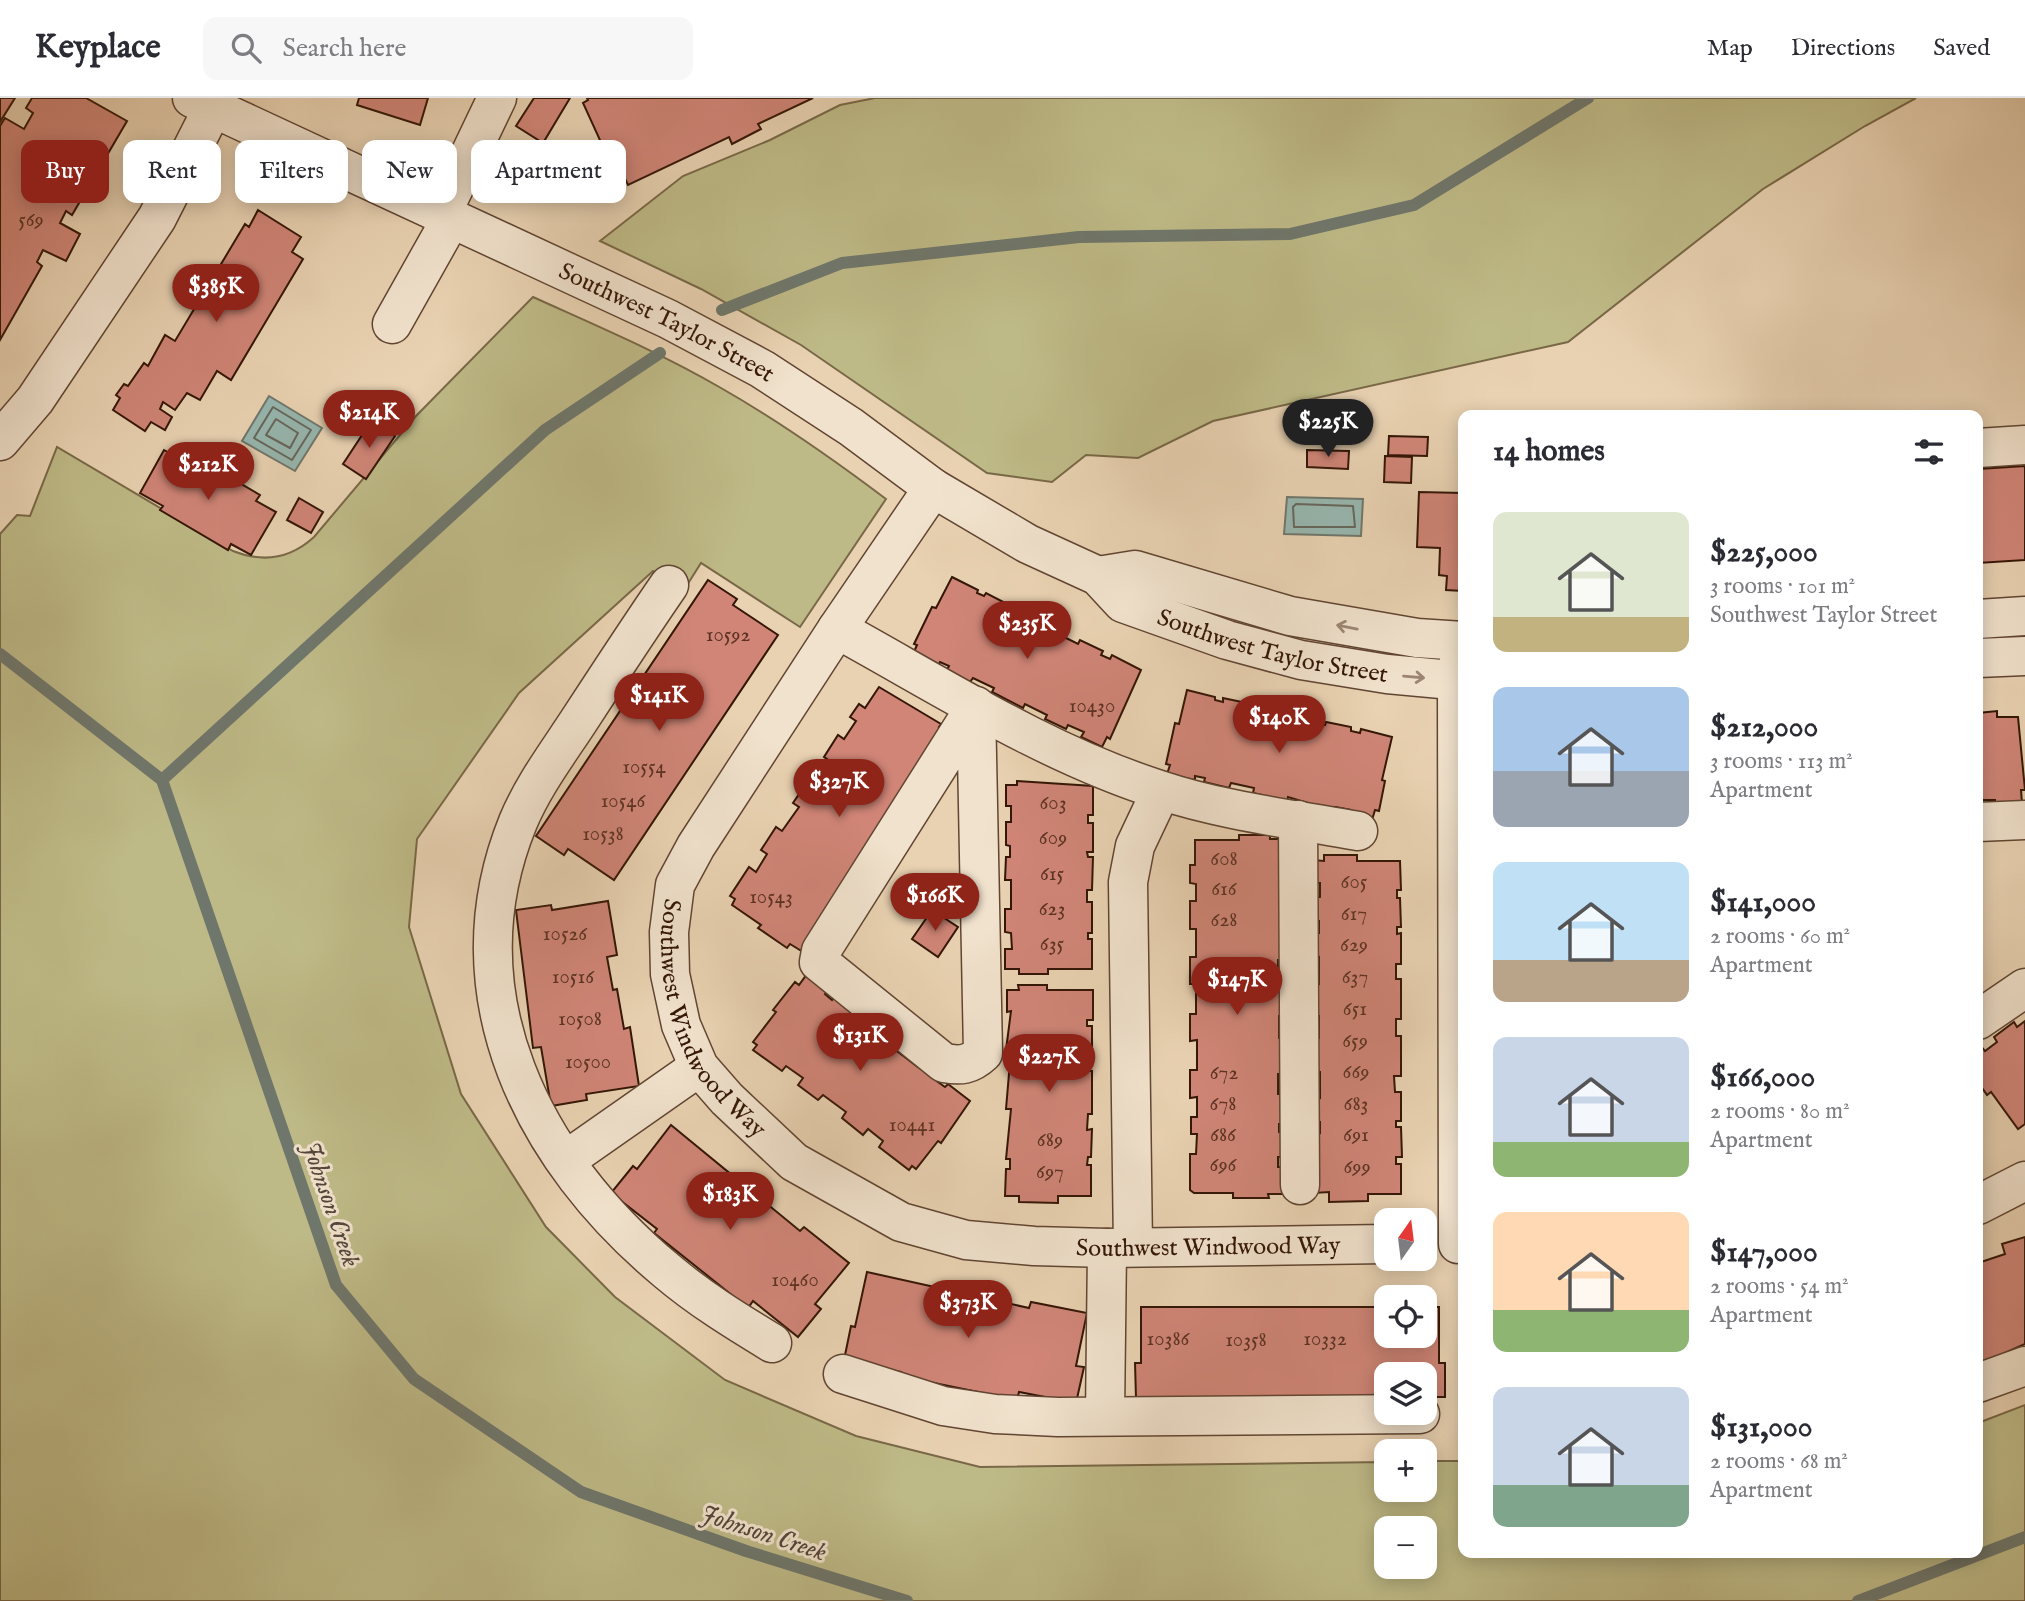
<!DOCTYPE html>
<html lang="en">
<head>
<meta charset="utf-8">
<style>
  :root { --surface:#fff; --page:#f7f7f7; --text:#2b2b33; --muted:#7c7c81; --line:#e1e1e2; --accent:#8f2418 }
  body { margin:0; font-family:"IM FELL English",serif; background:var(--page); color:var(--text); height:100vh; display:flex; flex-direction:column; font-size:26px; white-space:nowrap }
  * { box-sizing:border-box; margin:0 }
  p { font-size:23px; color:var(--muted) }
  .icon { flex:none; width:38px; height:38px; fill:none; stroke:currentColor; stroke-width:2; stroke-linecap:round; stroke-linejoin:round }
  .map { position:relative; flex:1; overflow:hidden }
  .details { position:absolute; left:1458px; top:312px; width:525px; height:1148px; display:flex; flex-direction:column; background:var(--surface); border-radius:14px; box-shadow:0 4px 18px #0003 }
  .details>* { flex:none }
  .guide { position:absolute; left:21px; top:42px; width:665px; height:63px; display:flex; gap:14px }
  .needle { width:46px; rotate:14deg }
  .fabs { position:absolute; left:1374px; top:1110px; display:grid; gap:14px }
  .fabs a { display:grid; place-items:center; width:63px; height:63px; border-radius:14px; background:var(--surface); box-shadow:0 4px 18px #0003; font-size:35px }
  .price { position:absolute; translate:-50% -60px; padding:0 16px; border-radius:24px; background:var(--accent); color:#fff; font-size:23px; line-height:46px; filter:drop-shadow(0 2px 4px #0008) }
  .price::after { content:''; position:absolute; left:50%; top:42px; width:21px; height:16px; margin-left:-10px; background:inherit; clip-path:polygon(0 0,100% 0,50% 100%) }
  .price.selected { background:#222; color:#fff }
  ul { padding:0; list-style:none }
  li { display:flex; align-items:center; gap:21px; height:175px; padding:0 35px }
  li span { display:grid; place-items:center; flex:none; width:196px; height:140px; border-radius:14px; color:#555 }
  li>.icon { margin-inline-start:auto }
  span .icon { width:84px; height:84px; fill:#fffc; stroke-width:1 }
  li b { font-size:30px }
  h2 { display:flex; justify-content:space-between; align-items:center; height:84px; padding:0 35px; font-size:30px }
  .chip { padding:0 24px; border-radius:14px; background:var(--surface); box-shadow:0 4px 18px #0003; font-size:24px; line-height:63px }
  .chip.selected { background:var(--accent); color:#fff }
  header { display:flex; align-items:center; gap:42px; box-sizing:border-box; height:98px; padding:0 35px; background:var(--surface); border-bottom:2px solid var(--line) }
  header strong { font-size:33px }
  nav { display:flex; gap:38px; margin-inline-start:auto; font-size:24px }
  .search { width:490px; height:63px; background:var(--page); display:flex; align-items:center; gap:18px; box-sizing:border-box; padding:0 24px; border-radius:14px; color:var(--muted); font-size:26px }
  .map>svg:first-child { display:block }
  .green { fill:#beba87; stroke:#796847; stroke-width:2; fill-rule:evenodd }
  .water { fill:#97b7b0; stroke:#6f776c; stroke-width:2 }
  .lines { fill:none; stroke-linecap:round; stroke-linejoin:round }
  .shore { stroke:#66665c; stroke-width:2 }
  .stream { stroke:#6f776c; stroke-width:12 }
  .building { fill:#d08577; stroke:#341607; stroke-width:2 }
  .minor-casing { stroke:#614532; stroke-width:41 }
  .minor { stroke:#f1e2cd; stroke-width:38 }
  .oneway { stroke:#9c8674 }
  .labels { text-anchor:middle; stroke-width:6; stroke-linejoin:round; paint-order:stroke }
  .number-label { font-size:21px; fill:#5b3223 }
  .street-label { font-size:24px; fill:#341607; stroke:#f1e2cd }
  .water-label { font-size:26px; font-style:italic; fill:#52463a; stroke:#f1e2cd }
</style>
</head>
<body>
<header>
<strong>Keyplace</strong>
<div class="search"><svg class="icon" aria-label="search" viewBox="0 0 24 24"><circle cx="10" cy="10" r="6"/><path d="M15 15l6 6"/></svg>Search here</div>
<nav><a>Map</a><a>Directions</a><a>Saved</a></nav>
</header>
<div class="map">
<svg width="2025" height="1503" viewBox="0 0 2025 1503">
  <rect width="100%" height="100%" fill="#e9d2b2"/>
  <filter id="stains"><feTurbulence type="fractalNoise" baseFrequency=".00286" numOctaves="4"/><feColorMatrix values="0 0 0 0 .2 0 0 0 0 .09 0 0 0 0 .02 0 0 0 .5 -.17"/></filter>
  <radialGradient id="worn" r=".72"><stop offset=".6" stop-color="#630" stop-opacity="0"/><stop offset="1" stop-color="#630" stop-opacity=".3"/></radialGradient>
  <g class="green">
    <polygon points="875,0 1916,0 1865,28 1763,91 1568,244 1213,323 1138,360 1086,357 1052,384 987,375 801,247 701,191 600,143 683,78 770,42 840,7"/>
    <path d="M533,199C597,228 661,255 721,290C779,323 833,361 886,401L800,529L701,465L684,492L653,473L519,595L417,741L409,829L461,996L546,1129L615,1199L725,1282L856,1338L980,1369L1386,1364V1391H1424L1425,1363H1463V1454H1978V1325L2025,1307V1503H0V436L17,417L30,418L57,349L233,453C263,465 290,461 314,439L416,318ZM1386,1430H1424V1468H1386Z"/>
  </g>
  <g class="water">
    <polygon points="269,298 322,330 295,373 242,343"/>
    <polygon points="1287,399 1363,401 1361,438 1284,436"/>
  </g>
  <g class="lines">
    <g class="shore">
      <polygon points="273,309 311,332 292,362 254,340"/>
      <polygon points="276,321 298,335 290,350 266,337"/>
      <polygon points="1296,406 1353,408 1355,429 1294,429 1293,409"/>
    </g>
    <g class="stream">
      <polyline points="722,212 842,165 1079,139 1290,136 1414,107 1588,0"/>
      <polyline points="0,556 162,682 336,1187 414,1281 581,1394 746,1453 907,1503"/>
      <polyline points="162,682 545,332 660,255"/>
      <polyline points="1858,1503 2025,1439"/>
    </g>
  </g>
  <g class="building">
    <polygon points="0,0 15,0 0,24"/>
    <polygon points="32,0 86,0 127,23 72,117 66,113 60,125 80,136 66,163 43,152 37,164 42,168 0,242 0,28 5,20 24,31 33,15 26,10"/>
    <polygon points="359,0 428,0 420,27 357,7"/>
    <polygon points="534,0 570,0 543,45 516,28"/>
    <polygon points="587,0 813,0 758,26 761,31 732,46 729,39 628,87 615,59 609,62 583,5 588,2"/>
    <polygon points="557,45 587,61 566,103 536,88"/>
    <polygon points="258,112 301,139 292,154 303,161 231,282 217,273 200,302 187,295 175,312 163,304 160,311 172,319 165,332 151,324 145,333 113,312 120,300 116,297 124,286 128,288 144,265 148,268 165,237 175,243 245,126 249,129"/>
    <polygon points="372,322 395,338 366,381 343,366"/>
    <polygon points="1389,338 1428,339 1427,358 1388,357"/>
    <polygon points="164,352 187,365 192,357 260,397 256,403 276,414 251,457 231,446 228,452 160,412 163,408 140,395"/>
    <polygon points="1307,352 1349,353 1348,371 1307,369"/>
    <polygon points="1385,358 1412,359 1411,385 1384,384"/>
    <polygon points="2025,368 2025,462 1978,465 1978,371"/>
    <polygon points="1419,394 1463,395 1463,493 1446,492 1447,478 1439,477 1440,450 1417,449"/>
    <polygon points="299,400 323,414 311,435 287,422"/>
    <polygon points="952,479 978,492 977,495 984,498 986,495 1015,510 1014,513 1023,518 1025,515 1062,533 1060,537 1078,546 1080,542 1103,553 1101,557 1110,561 1112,557 1141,572 1110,641 1107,639 1102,649 1081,639 1084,634 1068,627 1066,631 1045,621 1047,617 1025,606 1023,610 992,594 994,590 973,580 970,584 947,572 949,568 940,564 938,568 913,556 917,547 914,546 932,509 936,510"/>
    <polygon points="708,482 737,501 733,507 778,537 614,782 568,751 564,757 536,738"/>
    <polygon points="879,589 941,626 939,629 950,636 803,854 790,846 787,850 758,830 761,827 732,807 735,801 730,798 749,769 756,774 767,756 761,752 776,729 782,733 799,709 793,705 808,683 814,686 830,663 824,659 838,637 844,641 856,623 850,619 859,606 865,610"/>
    <polygon points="1187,592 1215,599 1215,602 1223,604 1223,600 1256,607 1255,611 1266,614 1267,610 1307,619 1306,623 1325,627 1326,624 1351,629 1351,633 1360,635 1361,631 1392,639 1382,682 1385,683 1379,713 1375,712 1372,722 1351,712 1335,709 1334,713 1288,699 1287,703 1253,695 1254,690 1231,685 1229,690 1204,684 1205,680 1195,678 1195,682 1167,676 1170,667 1166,666 1175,625 1179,626"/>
    <polygon points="1997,613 1997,619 2018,619 2025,692 2021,692 2022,705 1995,706 1995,702 1982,702 1983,707 1978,707 1978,615"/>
    <polygon points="1017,683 1093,688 1093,717 1088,717 1088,725 1093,725 1093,754 1087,754 1088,759 1093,759 1092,792 1087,792 1087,804 1092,804 1092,835 1088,835 1088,841 1092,841 1092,871 1048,871 1048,876 1019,876 1019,871 1005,871 1005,851 1012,851 1011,835 1005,834 1005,811 1011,811 1011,782 1005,782 1006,759 1010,759 1010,748 1006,747 1006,724 1011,724 1011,708 1006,708 1006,687 1017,687"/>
    <polygon points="1239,737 1270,737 1270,741 1283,741 1283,764 1279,764 1279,778 1283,778 1283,805 1279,805 1283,862 1278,862 1278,885 1283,885 1283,918 1279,918 1279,940 1283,941 1283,976 1278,976 1278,996 1283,996 1283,1026 1279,1026 1279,1034 1283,1035 1283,1059 1278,1059 1278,1069 1284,1069 1284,1096 1268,1096 1269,1100 1233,1100 1233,1095 1194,1095 1190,1092 1190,1056 1196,1056 1197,1036 1191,1036 1191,1019 1197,1019 1197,999 1190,1000 1190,972 1197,972 1197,942 1190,943 1190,916 1196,916 1196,886 1190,886 1190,859 1196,859 1196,831 1190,831 1190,803 1196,803 1196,786 1190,785 1190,767 1195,767 1195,742 1239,742"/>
    <polygon points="1324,757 1357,757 1357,763 1400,763 1401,792 1397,792 1397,800 1400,800 1401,829 1397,829 1397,836 1401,835 1401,866 1396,866 1396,881 1401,881 1401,921 1396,921 1396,938 1401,938 1401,978 1394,978 1395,994 1401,994 1401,1023 1396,1023 1396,1029 1401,1029 1402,1059 1396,1059 1396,1066 1401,1066 1401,1096 1368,1096 1368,1103 1329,1104 1329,1094 1314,1095 1314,1034 1320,1035 1320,1024 1314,1024 1314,999 1320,1000 1320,974 1313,974 1313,940 1319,940 1319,918 1313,918 1313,885 1319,886 1319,859 1313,860 1313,835 1319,835 1319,823 1313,823 1313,800 1320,799 1320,785 1313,785 1313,762 1324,763"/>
    <polygon points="608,803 617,857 607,859 613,892 617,891 624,931 630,929 639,988 586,996 587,1002 551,1008 541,949 533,950 516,812 551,807 552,812"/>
    <polygon points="932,812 958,829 938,859 912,841"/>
    <polygon points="807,876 828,892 825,896 832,902 835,898 855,913 852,918 871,933 875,928 902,950 898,954 918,969 921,965 942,981 938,984 945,989 948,986 970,1003 941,1045 938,1043 916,1071 912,1068 909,1072 879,1049 883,1043 868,1031 863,1037 842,1020 846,1014 823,997 818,1002 798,987 803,980 786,968 782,973 753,952 757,947 753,944 776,914 773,912 795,884 799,887"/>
    <polygon points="1018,887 1047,887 1047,892 1093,892 1093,922 1087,922 1087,928 1092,928 1092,959 1086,959 1087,973 1092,973 1092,1016 1088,1016 1087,1032 1092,1031 1091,1059 1088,1059 1087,1067 1091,1067 1091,1098 1058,1098 1058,1105 1019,1104 1019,1098 1005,1098 1006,1071 1010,1071 1010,1061 1006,1061 1011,1011 1006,1011 1011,952 1006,952 1011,913 1007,914 1007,892 1019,892"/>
    <polygon points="2025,923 2025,1026 2018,1031 1991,994 1987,997 1978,984 1978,950 1981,948 1985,953 1997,944 1994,939 2014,924 2017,929"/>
    <polygon points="671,1027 800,1133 804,1129 849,1165 815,1206 821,1211 798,1239 753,1203 748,1210 654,1135 657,1131 611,1095 633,1068 637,1071"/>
    <polygon points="2025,1139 2025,1246 1978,1267 1978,1165 2005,1156 2002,1146"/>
    <polygon points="867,1174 1029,1210 1031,1204 1087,1215 1076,1268 1084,1269 1076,1305 1019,1294 1017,1302 900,1278 901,1274 844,1262 851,1228 855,1229"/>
    <polygon points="1141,1209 1386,1209 1386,1237 1424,1237 1424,1209 1439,1209 1439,1265 1445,1265 1445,1299 1424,1299 1424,1276 1386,1276 1386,1299 1136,1300 1135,1265 1141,1265"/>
  </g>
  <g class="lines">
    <g class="minor-casing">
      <g id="minor">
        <path id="s1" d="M192,0L668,221L762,271L851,329L933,390L1028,446L1098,478L1123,505L1227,542L1301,562L1387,576L1463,583"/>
        <polyline points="441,117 497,0"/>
        <polyline points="392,226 451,121"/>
        <polyline points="0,343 35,302 157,120 218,0"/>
        <polyline points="1978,350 2025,347"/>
        <path id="s2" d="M933,390L837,531L696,748L675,787L669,834L670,876L681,927L699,969L727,1001L794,1064L901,1124L966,1142L1034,1148L1107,1150L1386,1146"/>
        <polyline points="1098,478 1135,472 1290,518 1417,540 1463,543"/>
        <path d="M669,487C638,532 608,578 578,624C557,656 533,688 518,724C448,896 533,1062 667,1173C700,1201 736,1223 772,1245"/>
        <polyline points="1978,521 2025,518"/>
        <path d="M837,531C941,588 1046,656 1160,692C1223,713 1292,721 1358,733"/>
        <polyline points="1978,560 2025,558"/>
        <path d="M976,608L983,955C970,967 961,968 944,965L819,864L821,853Z"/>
        <polyline points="1298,722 1300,1087"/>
        <polyline points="1978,724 2025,722"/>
        <polyline points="1978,922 2025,890"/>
        <polyline points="566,1062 699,969"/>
        <polyline points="1978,1107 2025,1083"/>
        <polyline points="1458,1146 1457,583 1461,543"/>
        <polyline points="1133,1149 1128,784 1135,748 1161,693"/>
        <polyline points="843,1276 943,1308 995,1316 1058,1319 1420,1316"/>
        <polyline points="1978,1285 2025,1268"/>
        <polyline points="1105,1318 1107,1150"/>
      </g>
    </g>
    <use href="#minor" class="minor"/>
  </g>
  <defs><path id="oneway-shaft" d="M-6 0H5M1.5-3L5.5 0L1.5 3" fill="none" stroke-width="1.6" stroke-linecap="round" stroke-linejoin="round" transform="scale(1.75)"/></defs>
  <g class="oneway">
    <use href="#oneway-shaft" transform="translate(1347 529) rotate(-169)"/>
    <use href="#oneway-shaft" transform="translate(1414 579) rotate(5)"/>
  </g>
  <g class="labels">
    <g class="number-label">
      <text x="31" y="128">569</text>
      <text x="728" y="543">10592</text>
      <text x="1092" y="614">10430</text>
      <text x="644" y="675">10554</text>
      <text x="623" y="709">10546</text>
      <text x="1053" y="711">603</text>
      <text x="603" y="742">10538</text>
      <text x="1053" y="746">609</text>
      <text x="1224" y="767">608</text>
      <text x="1052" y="782">615</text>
      <text x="1354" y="790">605</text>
      <text x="1224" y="797">616</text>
      <text x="771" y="805">10543</text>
      <text x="1052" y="817">623</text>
      <text x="1354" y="822">617</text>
      <text x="1224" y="828">628</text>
      <text x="565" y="842">10526</text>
      <text x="1052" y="852">635</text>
      <text x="1354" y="853">629</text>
      <text x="573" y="885">10516</text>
      <text x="1355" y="885">637</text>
      <text x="1355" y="917">651</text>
      <text x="580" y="927">10508</text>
      <text x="1355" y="949">659</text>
      <text x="588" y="970">10500</text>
      <text x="1356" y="980">669</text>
      <text x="1224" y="981">672</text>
      <text x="1223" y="1012">678</text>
      <text x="1356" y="1012">683</text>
      <text x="912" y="1033">10441</text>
      <text x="1223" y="1043">686</text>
      <text x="1356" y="1043">691</text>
      <text x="1050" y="1048">689</text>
      <text x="1223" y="1073">696</text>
      <text x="1357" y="1075">699</text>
      <text x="1050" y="1080">697</text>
      <text x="795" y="1188">10460</text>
      <text x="1168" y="1247">10386</text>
      <text x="1325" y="1247">10332</text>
      <text x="1246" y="1248">10358</text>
    </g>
    <g class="street-label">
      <text dy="8" stroke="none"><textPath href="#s1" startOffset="525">Southwest Taylor Street</textPath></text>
      <text dy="8" stroke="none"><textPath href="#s1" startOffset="1220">Southwest Taylor Street</textPath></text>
      <text dy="8" stroke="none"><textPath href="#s2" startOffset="620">Southwest Windwood Way</textPath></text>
      <text dy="8" stroke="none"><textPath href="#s2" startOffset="1228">Southwest Windwood Way</textPath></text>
    </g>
    <g class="water-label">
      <text transform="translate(332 1106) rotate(71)" y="9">Johnson Creek</text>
      <text transform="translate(764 1434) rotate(18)" y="9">Johnson Creek</text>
    </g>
  </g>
  <rect width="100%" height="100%" filter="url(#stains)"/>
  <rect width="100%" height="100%" fill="url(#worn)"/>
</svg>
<div class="fabs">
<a><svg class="needle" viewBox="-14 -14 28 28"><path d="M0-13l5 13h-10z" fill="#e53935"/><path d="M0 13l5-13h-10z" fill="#7c7c81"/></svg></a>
<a><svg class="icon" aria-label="locate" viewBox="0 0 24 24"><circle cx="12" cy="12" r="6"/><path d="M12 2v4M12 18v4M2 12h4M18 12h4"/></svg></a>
<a><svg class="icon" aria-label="layers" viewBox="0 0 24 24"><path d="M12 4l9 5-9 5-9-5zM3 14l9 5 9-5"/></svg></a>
<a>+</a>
<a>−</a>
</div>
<b class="price" style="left:216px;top:226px">$385K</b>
<b class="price" style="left:369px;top:352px">$214K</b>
<b class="price selected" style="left:1328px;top:361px">$225K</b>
<b class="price" style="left:208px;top:404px">$212K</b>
<b class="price" style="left:1027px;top:563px">$235K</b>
<b class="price" style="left:659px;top:635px">$141K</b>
<b class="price" style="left:1279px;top:657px">$140K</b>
<b class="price" style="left:839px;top:721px">$327K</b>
<b class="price" style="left:935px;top:835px">$166K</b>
<b class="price" style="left:1237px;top:919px">$147K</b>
<b class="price" style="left:860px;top:975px">$131K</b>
<b class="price" style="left:1049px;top:996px">$227K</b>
<b class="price" style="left:730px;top:1134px">$183K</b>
<b class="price" style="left:968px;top:1242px">$373K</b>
<div class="guide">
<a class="chip selected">Buy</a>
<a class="chip">Rent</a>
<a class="chip">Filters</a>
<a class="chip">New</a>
<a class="chip">Apartment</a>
</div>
<section class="details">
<h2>14 homes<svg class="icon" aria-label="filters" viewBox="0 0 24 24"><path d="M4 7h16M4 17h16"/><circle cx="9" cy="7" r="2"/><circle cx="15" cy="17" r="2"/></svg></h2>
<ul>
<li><span style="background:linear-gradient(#dfe7d0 75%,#c2b280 0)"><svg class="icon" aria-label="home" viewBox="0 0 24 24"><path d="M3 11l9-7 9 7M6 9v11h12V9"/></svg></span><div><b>$225,000</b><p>3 rooms · 101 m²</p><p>Southwest Taylor Street</p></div></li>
<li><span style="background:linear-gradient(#a9c7e8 60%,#9aa5b1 0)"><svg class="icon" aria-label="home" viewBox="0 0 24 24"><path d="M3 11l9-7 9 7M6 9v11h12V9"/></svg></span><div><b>$212,000</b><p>3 rooms · 113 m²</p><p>Apartment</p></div></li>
<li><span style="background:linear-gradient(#bfe0f5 70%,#b9a48a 0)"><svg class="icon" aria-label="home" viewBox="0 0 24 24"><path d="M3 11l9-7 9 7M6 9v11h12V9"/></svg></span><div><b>$141,000</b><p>2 rooms · 60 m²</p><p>Apartment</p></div></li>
<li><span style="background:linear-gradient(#c9d6e8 75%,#8fb573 0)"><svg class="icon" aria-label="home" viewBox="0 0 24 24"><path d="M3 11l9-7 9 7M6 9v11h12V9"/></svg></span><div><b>$166,000</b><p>2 rooms · 80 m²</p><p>Apartment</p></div></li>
<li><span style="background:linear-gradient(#ffd9b3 70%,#8fb573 0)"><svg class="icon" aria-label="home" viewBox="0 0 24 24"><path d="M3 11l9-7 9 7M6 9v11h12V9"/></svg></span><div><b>$147,000</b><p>2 rooms · 54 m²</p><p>Apartment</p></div></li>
<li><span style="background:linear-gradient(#c9d6e8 70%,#7fa58c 0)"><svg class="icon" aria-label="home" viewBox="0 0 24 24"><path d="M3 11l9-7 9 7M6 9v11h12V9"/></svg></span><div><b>$131,000</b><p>2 rooms · 68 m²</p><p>Apartment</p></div></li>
</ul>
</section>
</div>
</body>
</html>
